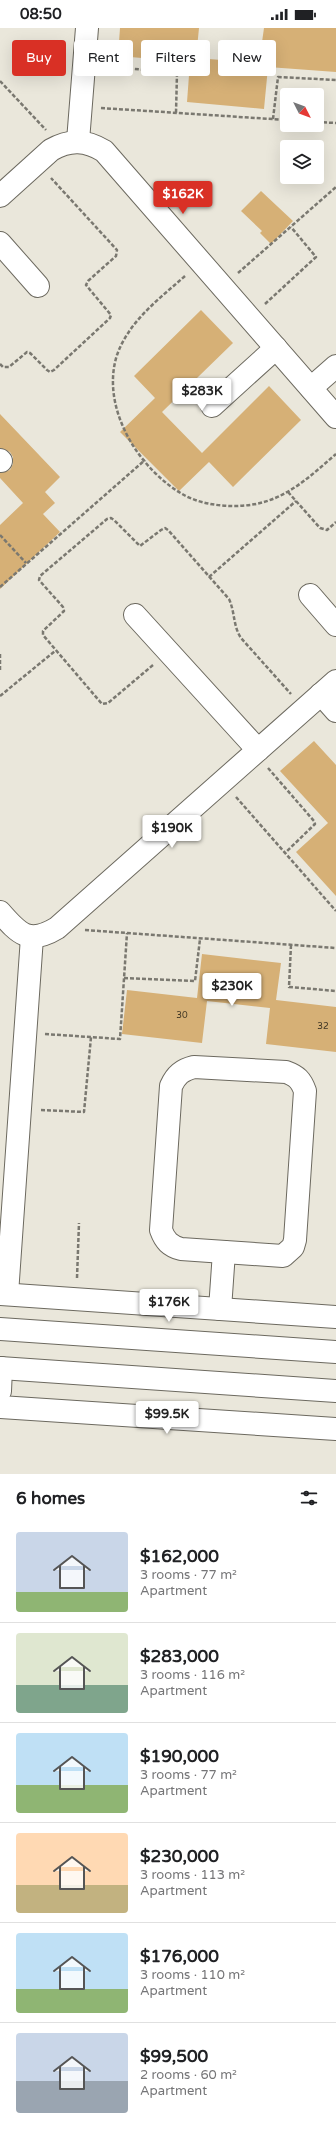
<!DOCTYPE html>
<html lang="en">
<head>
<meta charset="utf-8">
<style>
  :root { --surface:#fff; --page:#f6f6f6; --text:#202124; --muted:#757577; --line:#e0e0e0; --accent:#d93025 }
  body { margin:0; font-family:"Varela Round",sans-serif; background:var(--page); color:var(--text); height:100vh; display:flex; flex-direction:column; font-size:15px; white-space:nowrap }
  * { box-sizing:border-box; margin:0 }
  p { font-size:13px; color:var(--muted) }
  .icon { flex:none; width:22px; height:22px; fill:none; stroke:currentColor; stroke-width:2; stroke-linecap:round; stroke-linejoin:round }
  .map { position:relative; height:1446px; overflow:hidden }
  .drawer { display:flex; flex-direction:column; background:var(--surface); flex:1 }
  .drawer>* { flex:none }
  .hud { position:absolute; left:12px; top:12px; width:312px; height:36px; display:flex; gap:8px }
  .needle { width:26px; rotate:132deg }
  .tools { position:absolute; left:280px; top:60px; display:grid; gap:8px }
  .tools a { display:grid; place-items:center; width:44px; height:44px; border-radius:4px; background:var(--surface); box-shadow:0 4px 16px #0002; font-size:20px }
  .price { position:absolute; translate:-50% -34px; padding:0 9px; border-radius:4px; background:#fff; color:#222; font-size:13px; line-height:26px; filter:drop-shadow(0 1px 2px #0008) }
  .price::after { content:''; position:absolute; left:50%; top:24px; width:12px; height:9px; margin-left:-6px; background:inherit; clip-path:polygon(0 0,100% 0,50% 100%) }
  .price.current { background:var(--accent); color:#fff }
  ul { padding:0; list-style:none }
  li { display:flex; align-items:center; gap:12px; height:100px; padding:0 16px }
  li+li { border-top:1px solid var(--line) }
  li span { display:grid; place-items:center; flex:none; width:112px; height:80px; border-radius:4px; color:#555 }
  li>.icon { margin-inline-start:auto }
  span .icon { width:48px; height:48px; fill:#fffc; stroke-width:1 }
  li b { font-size:17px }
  h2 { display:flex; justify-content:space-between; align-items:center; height:48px; padding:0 16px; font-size:17px }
  .tag { padding:0 14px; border-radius:4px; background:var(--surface); box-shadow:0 4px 16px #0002; font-size:14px; line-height:36px }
  .tag.current { background:var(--accent); color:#fff }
  .status { display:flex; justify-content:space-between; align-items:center; height:28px; padding:0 20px; background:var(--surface); direction:ltr }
  .status svg { height:11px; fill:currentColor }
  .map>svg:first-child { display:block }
  .building { fill:#d6b076 }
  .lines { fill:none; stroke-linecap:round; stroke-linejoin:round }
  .minor-casing { stroke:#6c695f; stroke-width:24 }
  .path { stroke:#7a7870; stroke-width:2.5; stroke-dasharray:4 2; stroke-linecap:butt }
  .minor { stroke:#fff; stroke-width:22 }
  .labels { text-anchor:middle; stroke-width:3; stroke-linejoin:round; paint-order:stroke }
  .number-label { font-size:9px; fill:#403624 }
</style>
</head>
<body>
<div class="status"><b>08:50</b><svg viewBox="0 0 49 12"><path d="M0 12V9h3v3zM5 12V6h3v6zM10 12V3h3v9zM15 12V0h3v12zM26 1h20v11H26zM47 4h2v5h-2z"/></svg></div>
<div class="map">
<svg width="336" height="1446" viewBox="0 0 336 1446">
  <rect width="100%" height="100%" fill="#eae7db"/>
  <g class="building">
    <polygon points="120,0 199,0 196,30 259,35 264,0 336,0 336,44 268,39 264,81 187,74 190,34 118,28"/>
    <polygon points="261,163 293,193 271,216 260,205 262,203 241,183"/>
    <polygon points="201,282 233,315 162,384 202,425 269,358 301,392 233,459 209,434 179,463 120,404 155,370 134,348"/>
    <polygon points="0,386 60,449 45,464 55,475 43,486 60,504 0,561 0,497 23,475 0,450 0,445 10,442 13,436 13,429 10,424 0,420"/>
    <polygon points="314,713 336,737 336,868 296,824 328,795 280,743"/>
    <polygon points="202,926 281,935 276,972 336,979 336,1024 266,1016 270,980 207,973 202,1015 122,1006 127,962 197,970"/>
  </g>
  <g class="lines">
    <g class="minor-casing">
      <g id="minor">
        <polyline points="78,113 87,0"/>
        <path d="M0,168L51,122C70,111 86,112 104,123L336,389"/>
        <polyline points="0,215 38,258"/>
        <polyline points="311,360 336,338"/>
        <polyline points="212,378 276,320"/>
        <polyline points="0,432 1,433"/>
        <polyline points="310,567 336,597"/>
        <polyline points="135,587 258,722"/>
        <polyline points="321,666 336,683"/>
        <path d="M0,884C19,906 29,917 57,900L336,653"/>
        <path d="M194,1039L286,1044C297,1048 301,1052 305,1063L295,1212L293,1219L283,1228L181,1221C170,1218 165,1213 161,1202L171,1058C176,1047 182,1042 194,1039Z"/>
        <polyline points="0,1266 336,1289"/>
        <polyline points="7,1266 32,909"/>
        <polyline points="220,1281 224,1224"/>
        <polyline points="0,1301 336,1324"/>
        <polyline points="0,1340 336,1363"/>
        <polyline points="0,1363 1,1340"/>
        <polyline points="0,1379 336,1401"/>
      </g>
    </g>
    <g class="path">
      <polyline points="105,38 177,45 176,85"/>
      <polyline points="0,53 46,102"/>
      <polyline points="101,80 287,92"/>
      <polyline points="273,91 278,49 336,52"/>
      <polyline points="317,94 336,95"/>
      <polyline points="238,245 336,159"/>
      <path d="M185,248C159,271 129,293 117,327C100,380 139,442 184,467C206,479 240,481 264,474C292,466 314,445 336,426"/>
      <polyline points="265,276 316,229 291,199"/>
      <polyline points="0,336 3,339 9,339 27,324 30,325 47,342 50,344 54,342 110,290 111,287 86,257 88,253 116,228 117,222 51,150"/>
      <polyline points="288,464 320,500 327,502 336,494"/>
      <polyline points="0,507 26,535"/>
      <polyline points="209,549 296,473"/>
      <polyline points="0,559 145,432"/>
      <polyline points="0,626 0,643"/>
      <path d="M153,637L108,675L102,676L43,607V603L64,583L63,579L39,552L40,548L107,491L111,490L114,492L140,518L161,502L165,500L168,502L229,571C235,584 233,598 241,610L291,666"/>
      <polyline points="0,668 55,623"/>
      <polyline points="268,740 314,793 315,796 285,825"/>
      <polyline points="236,769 336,883"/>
      <polyline points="85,902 336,920"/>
      <polyline points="291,917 289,959 336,963"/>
      <polyline points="124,950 195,953 200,911"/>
      <polyline points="45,1006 120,1011 127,905"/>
      <polyline points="41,1082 84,1084 91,1009"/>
      <polyline points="77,1250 79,1195"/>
    </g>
    <use href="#minor" class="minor"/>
  </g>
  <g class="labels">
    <g class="number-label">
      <text x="182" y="990">30</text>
      <text x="323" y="1001">32</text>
    </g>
  </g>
</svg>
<div class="tools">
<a><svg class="needle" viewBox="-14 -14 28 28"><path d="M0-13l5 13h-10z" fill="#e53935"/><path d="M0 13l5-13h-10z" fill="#757577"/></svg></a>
<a><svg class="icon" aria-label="layers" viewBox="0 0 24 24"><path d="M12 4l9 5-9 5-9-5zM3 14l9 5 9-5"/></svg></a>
</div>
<b class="price current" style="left:183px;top:187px">$162K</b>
<b class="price" style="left:202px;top:384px">$283K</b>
<b class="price" style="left:172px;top:821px">$190K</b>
<b class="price" style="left:232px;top:979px">$230K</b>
<b class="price" style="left:169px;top:1295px">$176K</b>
<b class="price" style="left:167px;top:1407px">$99.5K</b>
<div class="hud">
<a class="tag current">Buy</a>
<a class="tag">Rent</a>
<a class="tag">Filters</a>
<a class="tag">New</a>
</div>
</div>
<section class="drawer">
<h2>6 homes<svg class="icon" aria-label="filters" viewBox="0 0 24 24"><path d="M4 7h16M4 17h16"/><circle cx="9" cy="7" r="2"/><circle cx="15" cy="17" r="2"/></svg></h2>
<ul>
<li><span style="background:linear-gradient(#c9d6e8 75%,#8fb573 0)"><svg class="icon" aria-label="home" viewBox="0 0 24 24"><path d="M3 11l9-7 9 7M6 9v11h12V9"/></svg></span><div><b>$162,000</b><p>3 rooms · 77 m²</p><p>Apartment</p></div></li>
<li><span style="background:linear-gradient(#dfe7d0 65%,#7fa58c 0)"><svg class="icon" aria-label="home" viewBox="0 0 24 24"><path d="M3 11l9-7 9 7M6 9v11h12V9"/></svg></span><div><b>$283,000</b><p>3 rooms · 116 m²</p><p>Apartment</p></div></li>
<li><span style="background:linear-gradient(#bfe0f5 65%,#8fb573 0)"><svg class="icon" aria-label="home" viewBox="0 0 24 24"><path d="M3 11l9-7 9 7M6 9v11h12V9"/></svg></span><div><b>$190,000</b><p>3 rooms · 77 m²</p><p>Apartment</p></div></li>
<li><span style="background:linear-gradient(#ffd9b3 65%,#c2b280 0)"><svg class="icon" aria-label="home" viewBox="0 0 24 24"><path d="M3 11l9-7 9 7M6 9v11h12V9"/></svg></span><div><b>$230,000</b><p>3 rooms · 113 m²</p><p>Apartment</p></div></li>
<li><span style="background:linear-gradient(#bfe0f5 70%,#8fb573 0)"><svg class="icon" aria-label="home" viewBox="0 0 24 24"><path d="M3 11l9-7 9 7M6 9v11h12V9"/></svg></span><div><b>$176,000</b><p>3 rooms · 110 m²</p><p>Apartment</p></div></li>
<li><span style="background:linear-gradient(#c9d6e8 60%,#9aa5b1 0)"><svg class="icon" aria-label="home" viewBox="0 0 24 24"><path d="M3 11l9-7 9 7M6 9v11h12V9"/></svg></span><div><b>$99,500</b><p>2 rooms · 60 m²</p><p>Apartment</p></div></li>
</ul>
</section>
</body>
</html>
